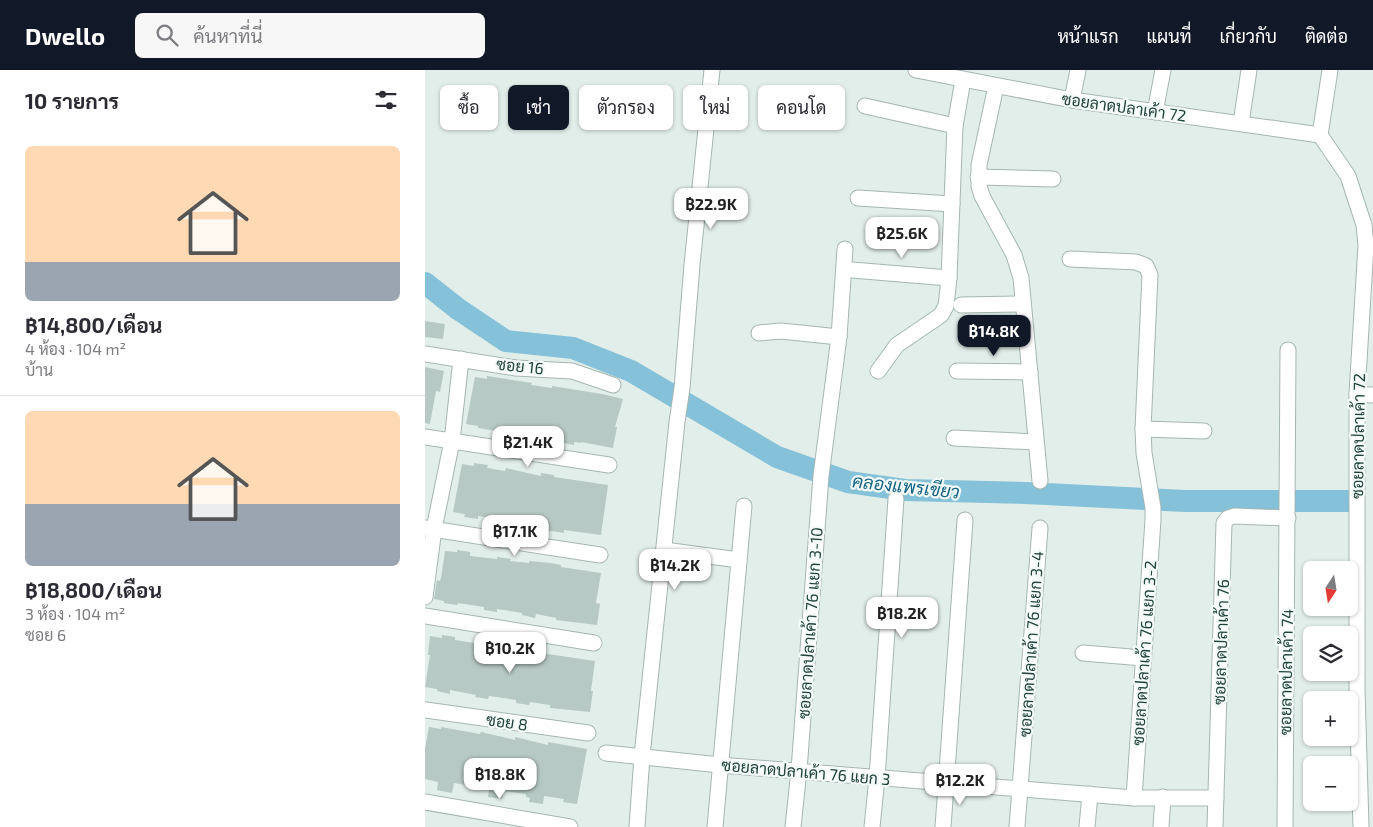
<!DOCTYPE html>
<html lang="th">
<head>
<meta charset="utf-8">
<style>
  :root { --surface:#fff; --page:#f7f7f7; --text:#2b2b33; --muted:#7c7c81; --line:#e1e1e2; --accent:#111827 }
  body { margin:0; font-family:"Exo 2",Sarabun,sans-serif; background:var(--page); color:var(--text); height:100vh; display:flex; flex-direction:column; font-size:19px; white-space:nowrap }
  * { box-sizing:border-box; margin:0 }
  p { font-size:16px; color:var(--muted) }
  .icon { flex:none; width:28px; height:28px; fill:none; stroke:currentColor; stroke-width:2; stroke-linecap:round; stroke-linejoin:round }
  .map { position:relative; flex:1; overflow:hidden }
  .panel { display:flex; flex-direction:column; background:var(--surface); width:425px }
  .panel>* { flex:none }
  .hud { position:absolute; left:15px; top:15px; width:475px; height:45px; display:flex; gap:10px }
  .needle { width:32px; rotate:192deg }
  .buttons { position:absolute; left:878px; top:491px; display:grid; gap:10px }
  .buttons a { display:grid; place-items:center; width:55px; height:55px; border-radius:8px; background:var(--surface); box-shadow:0 1px 4px #0004; font-size:25px }
  .price { position:absolute; translate:-50% -42px; padding:0 11px; border-radius:10px; background:#fff; color:#222; font-size:16px; line-height:32px; filter:drop-shadow(0 1px 2px #0008) }
  .price::after { content:''; position:absolute; left:50%; top:30px; width:15px; height:11px; margin-left:-8px; background:inherit; clip-path:polygon(0 0,100% 0,50% 100%) }
  .price.current { background:var(--accent); color:#fff }
  ul { padding:0; list-style:none }
  li { display:grid; align-content:center; gap:10px; height:265px; padding:0 25px }
  li+li { border-top:1px solid var(--line) }
  li span { display:grid; place-items:center; height:155px; border-radius:8px; color:#555 }
  li>.icon { margin-inline-start:auto }
  span .icon { width:90px; height:90px; fill:#fffc; stroke-width:1 }
  li b { font-size:21px }
  h2 { display:flex; justify-content:space-between; align-items:center; height:60px; padding:0 25px; font-size:21px }
  .tag { padding:0 18px; border-radius:8px; background:var(--surface); box-shadow:0 1px 4px #0004; font-size:18px; line-height:45px }
  .tag.current { background:var(--accent); color:#fff }
  header { display:flex; align-items:center; gap:30px; box-sizing:border-box; height:70px; padding:0 25px; background:var(--accent); color:#fff }
  header strong { font-size:24px }
  nav { display:flex; gap:28px; margin-inline-start:auto; font-size:18px }
  .search { width:350px; height:45px; background:var(--page); display:flex; align-items:center; gap:12px; box-sizing:border-box; padding:0 18px; border-radius:8px; color:var(--muted); font-size:19px }
  main { display:flex; flex:1; min-height:0 }
  .map>svg:first-child { display:block }
  .lines { fill:none; stroke-linecap:round; stroke-linejoin:round }
  .river { stroke:#85c1d8; stroke-width:22 }
  .building { fill:#b7c9c4 }
  .minor-casing { stroke:#a4b7b2; stroke-width:17 }
  .minor { stroke:#fff; stroke-width:15 }
  .labels { text-anchor:middle; stroke-width:4.5; stroke-linejoin:round; paint-order:stroke }
  .street-label { font-size:16px; fill:#20413c; stroke:#f3faf7 }
  .water-label { font-size:18px; font-style:italic; fill:#146383; stroke:#f3faf7 }
</style>
</head>
<body>
<header>
<strong>Dwello</strong>
<div class="search"><svg class="icon" aria-label="search" viewBox="0 0 24 24"><circle cx="10" cy="10" r="6"/><path d="M15 15l6 6"/></svg>ค้นหาที่นี่</div>
<nav><a>หน้าแรก</a><a>แผนที่</a><a>เกี่ยวกับ</a><a>ติดต่อ</a></nav>
</header>
<main>
<section class="panel">
<h2>10 รายการ<svg class="icon" aria-label="filters" viewBox="0 0 24 24"><path d="M4 7h16M4 17h16"/><circle cx="9" cy="7" r="2"/><circle cx="15" cy="17" r="2"/></svg></h2>
<ul>
<li><span style="background:linear-gradient(#ffd9b3 75%,#9aa5b1 0)"><svg class="icon" aria-label="home" viewBox="0 0 24 24"><path d="M3 11l9-7 9 7M6 9v11h12V9"/></svg></span><div><b>฿14,800/เดือน</b><p>4 ห้อง · 104 m²</p><p>บ้าน</p></div></li>
<li><span style="background:linear-gradient(#ffd9b3 60%,#9aa5b1 0)"><svg class="icon" aria-label="home" viewBox="0 0 24 24"><path d="M3 11l9-7 9 7M6 9v11h12V9"/></svg></span><div><b>฿18,800/เดือน</b><p>3 ห้อง · 104 m²</p><p>ซอย 6</p></div></li>
</ul>
</section>
<div class="map">
<svg width="948" height="757" viewBox="0 0 948 757">
  <rect width="100%" height="100%" fill="#e2eeea"/>
  <g class="lines">
    <polyline class="river" points="0,213 33,239 81,271 148,278 206,301 352,387 423,412 480,420 601,423 760,431 923,431"/>
  </g>
  <g class="building">
    <polygon points="0,251 20,254 18,269 0,267"/>
    <polygon points="0,297 19,301 15,322 11,321 5,354 0,353"/>
    <polygon points="62,306 107,313 106,315 127,318 127,316 177,324 198,329 190,357 192,357 188,378 156,372 156,373 149,372 149,375 118,369 118,366 97,363 97,365 53,358 53,356 41,354 50,307 62,309"/>
    <polygon points="49,393 63,395 62,398 80,401 81,398 116,406 116,403 129,405 129,407 183,415 176,465 139,460 139,463 106,458 107,455 86,451 86,454 73,452 73,449 53,446 53,449 39,447 40,444 28,442 37,394 49,396"/>
    <polygon points="32,480 45,482 45,486 72,489 72,487 86,489 85,491 104,493 104,491 126,493 136,495 136,497 176,503 171,533 175,534 172,555 131,550 131,548 111,544 110,548 97,545 97,543 72,539 72,542 59,540 59,537 33,533 32,535 19,533 19,531 9,529 12,510 15,511 16,508 20,481 32,482"/>
    <polygon points="17,565 30,567 30,570 56,574 56,571 70,573 69,575 96,579 96,577 109,579 109,582 170,591 166,621 168,621 165,642 125,638 125,635 105,632 104,635 91,633 91,630 64,626 63,629 50,627 51,625 25,620 25,624 12,621 12,619 0,617 5,585 3,585 5,566 17,568"/>
    <polygon points="4,657 16,659 16,657 55,664 56,662 90,670 90,667 123,675 123,672 162,679 152,734 138,732 139,729 119,726 118,734 104,732 105,728 101,727 101,724 79,721 77,729 63,727 64,719 29,713 27,723 12,720 13,712 0,709 0,679"/>
  </g>
  <g class="lines">
    <g class="minor-casing">
      <g id="minor">
        <polyline points="491,0 647,30 895,65 923,106 939,155 941,175 932,324 932,619 936,757"/>
        <polyline points="571,16 554,95 554,116 557,126 589,185 596,208 615,411"/>
        <polyline points="647,30 653,0"/>
        <polyline points="440,36 530,56"/>
        <polyline points="730,42 738,0"/>
        <polyline points="816,53 824,0"/>
        <polyline points="895,65 905,0"/>
        <polyline points="553,107 628,109"/>
        <polyline points="433,128 527,134"/>
        <polyline points="645,189 711,192 721,196 725,205 718,359 719,383 728,438 728,450 709,728"/>
        <polyline points="427,200 524,208"/>
        <polyline points="536,235 598,234"/>
        <polyline points="334,263 356,261 414,267"/>
        <polyline points="0,284 91,298 147,301 188,315"/>
        <polyline points="453,301 472,275 516,245 521,236 524,208 530,56 538,10"/>
        <polyline points="532,301 605,302"/>
        <polyline points="932,324 948,325"/>
        <polyline points="718,359 779,361"/>
        <polyline points="0,367 184,395"/>
        <polyline points="529,368 611,372"/>
        <polyline points="0,458 175,485"/>
        <polyline points="239,480 314,490"/>
        <polyline points="0,527 9,459 27,371 36,289"/>
        <polyline points="0,546 169,573"/>
        <polyline points="658,583 718,588"/>
        <polyline points="1,640 163,663"/>
        <polyline points="181,683 295,695 709,728 791,728"/>
        <polyline points="0,732 145,757"/>
        <polyline points="212,757 217,686 252,352 257,318 267,195 287,0"/>
        <polyline points="290,757 319,436"/>
        <polyline points="368,757 374,700 396,406 414,267 420,179"/>
        <polyline points="447,757 452,708 471,429"/>
        <polyline points="518,757 540,450"/>
        <polyline points="592,757 615,458"/>
        <polyline points="662,757 665,724"/>
        <polyline points="736,757 738,727"/>
        <polyline points="790,757 799,453 803,448 809,446 863,448"/>
        <polyline points="860,757 863,280"/>
      </g>
    </g>
    <use href="#minor" class="minor"/>
  </g>
  <g class="labels">
    <g class="street-label">
      <text transform="translate(699 37) rotate(8)" y="6">ซอยลาดปลาเค้า 72</text>
      <text transform="translate(95 296) rotate(6)" y="6">ซอย 16</text>
      <text transform="translate(933 366) rotate(-89)" y="6">ซอยลาดปลาเค้า 72</text>
      <text transform="translate(385 553) rotate(-86)" y="6">ซอยลาดปลาเค้า 76 แยก 3-10</text>
      <text transform="translate(796 572) rotate(-88)" y="6">ซอยลาดปลาเค้า 76</text>
      <text transform="translate(606 574) rotate(-86)" y="6">ซอยลาดปลาเค้า 76 แยก 3-4</text>
      <text transform="translate(719 583) rotate(-86)" y="6">ซอยลาดปลาเค้า 76 แยก 3-2</text>
      <text transform="translate(861 602) rotate(-89)" y="6">ซอยลาดปลาเค้า 74</text>
      <text transform="translate(82 652) rotate(8)" y="6">ซอย 8</text>
      <text transform="translate(381 702) rotate(5)" y="6">ซอยลาดปลาเค้า 76 แยก 3</text>
    </g>
    <g class="water-label">
      <text transform="translate(481 417) rotate(6)" y="6">คลองแพรเขียว</text>
    </g>
  </g>
</svg>
<div class="buttons">
<a><svg class="needle" viewBox="-14 -14 28 28"><path d="M0-13l5 13h-10z" fill="#e53935"/><path d="M0 13l5-13h-10z" fill="#7c7c81"/></svg></a>
<a><svg class="icon" aria-label="layers" viewBox="0 0 24 24"><path d="M12 4l9 5-9 5-9-5zM3 14l9 5 9-5"/></svg></a>
<a>+</a>
<a>−</a>
</div>
<b class="price" style="left:286px;top:160px">฿22.9K</b>
<b class="price" style="left:477px;top:189px">฿25.6K</b>
<b class="price current" style="left:569px;top:287px">฿14.8K</b>
<b class="price" style="left:103px;top:398px">฿21.4K</b>
<b class="price" style="left:90px;top:487px">฿17.1K</b>
<b class="price" style="left:250px;top:521px">฿14.2K</b>
<b class="price" style="left:477px;top:569px">฿18.2K</b>
<b class="price" style="left:85px;top:604px">฿10.2K</b>
<b class="price" style="left:75px;top:730px">฿18.8K</b>
<b class="price" style="left:535px;top:736px">฿12.2K</b>
<div class="hud">
<a class="tag">ซื้อ</a>
<a class="tag current">เช่า</a>
<a class="tag">ตัวกรอง</a>
<a class="tag">ใหม่</a>
<a class="tag">คอนโด</a>
</div>
</div>
</main>
</body>
</html>
